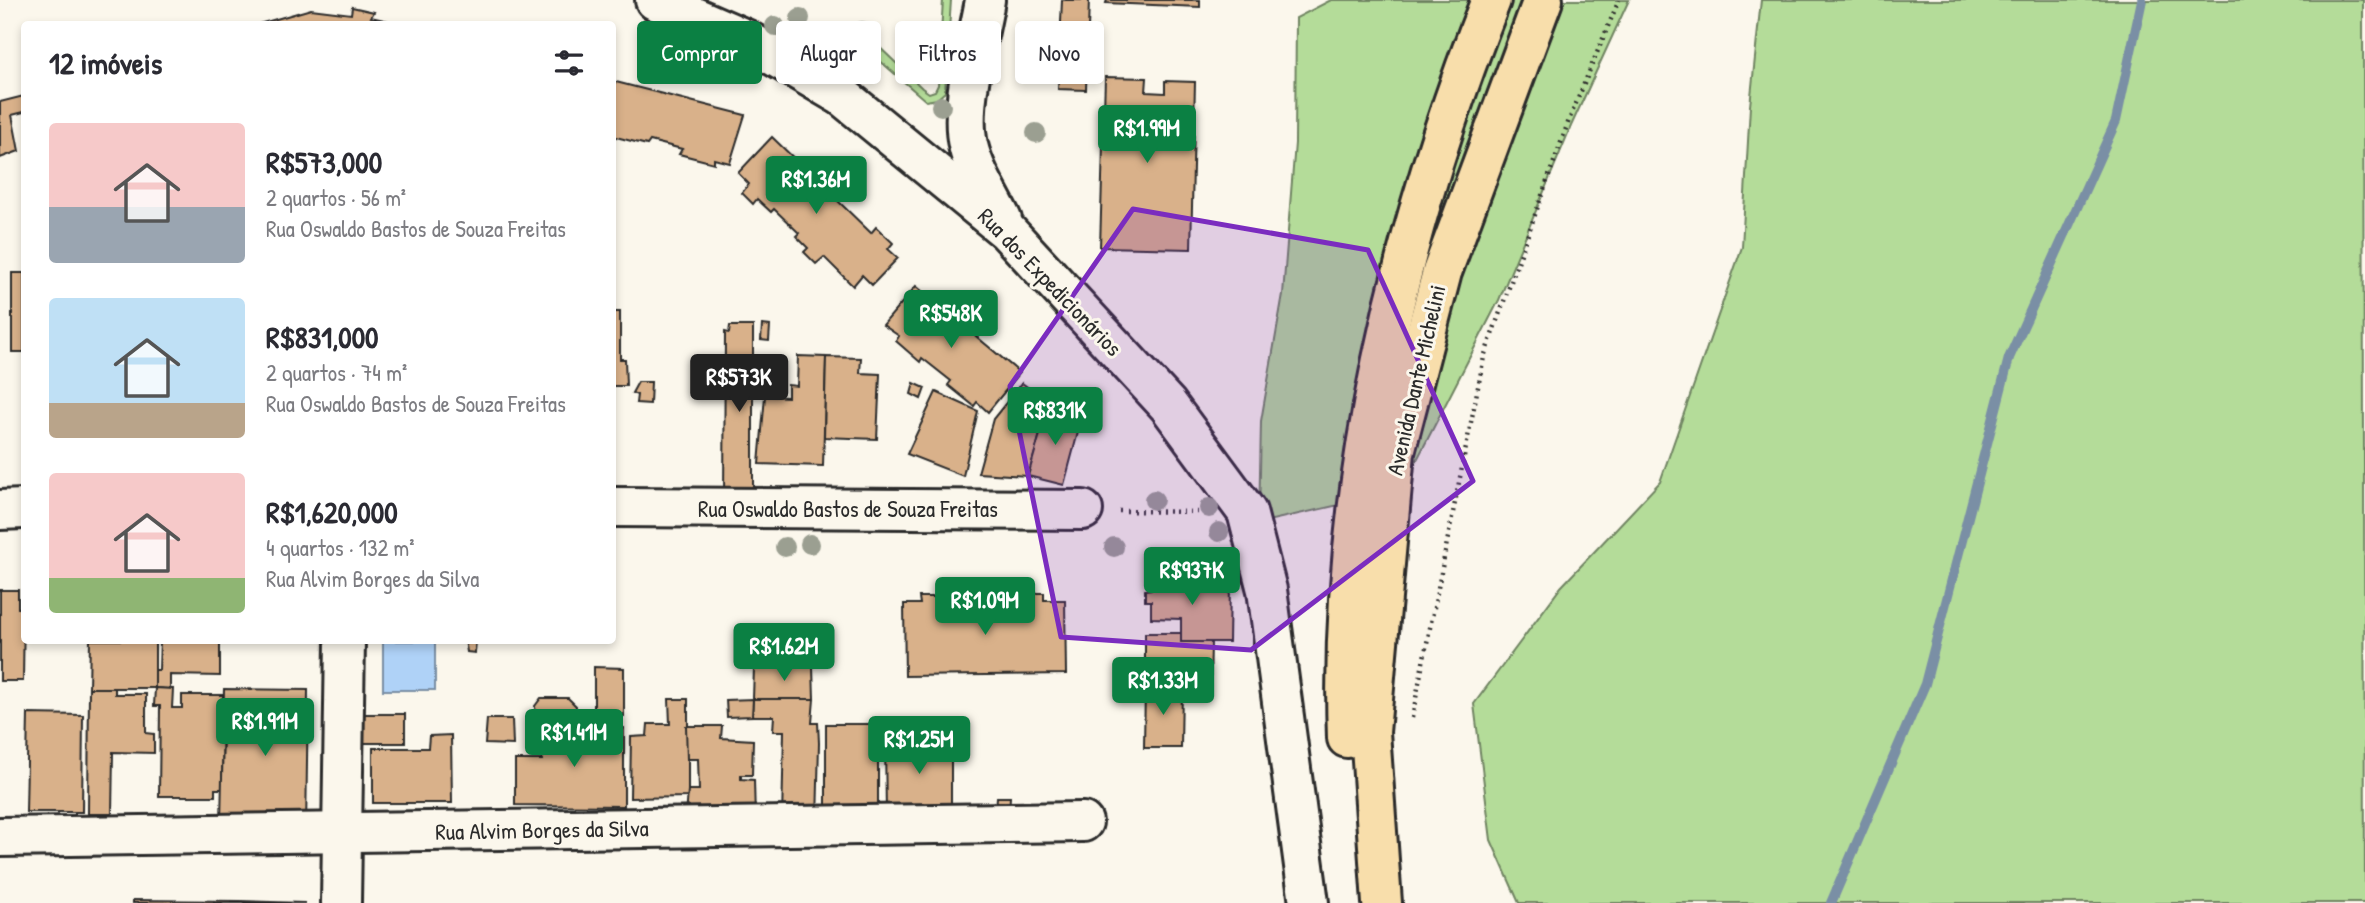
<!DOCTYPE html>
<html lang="pt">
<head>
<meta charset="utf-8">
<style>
  :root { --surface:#fff; --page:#f7f7f7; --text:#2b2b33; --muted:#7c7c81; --accent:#0b8043 }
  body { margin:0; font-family:"Patrick Hand",sans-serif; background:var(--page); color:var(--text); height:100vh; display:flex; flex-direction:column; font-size:26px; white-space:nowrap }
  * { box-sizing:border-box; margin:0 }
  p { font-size:23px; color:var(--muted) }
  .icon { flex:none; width:38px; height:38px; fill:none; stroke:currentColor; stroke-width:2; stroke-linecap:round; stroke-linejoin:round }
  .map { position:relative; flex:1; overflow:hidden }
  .sheet { position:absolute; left:21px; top:21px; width:595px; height:623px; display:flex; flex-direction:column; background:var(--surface); border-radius:7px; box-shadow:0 4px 10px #0003 }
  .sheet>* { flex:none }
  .hud { position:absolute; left:637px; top:21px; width:665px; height:63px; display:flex; gap:14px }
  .price { position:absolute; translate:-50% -60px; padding:0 16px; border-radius:7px; background:var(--accent); color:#fff; font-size:23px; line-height:46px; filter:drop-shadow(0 2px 4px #0008) }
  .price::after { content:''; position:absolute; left:50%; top:42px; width:21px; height:16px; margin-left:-10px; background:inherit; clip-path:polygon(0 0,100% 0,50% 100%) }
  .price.current { background:#222; color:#fff }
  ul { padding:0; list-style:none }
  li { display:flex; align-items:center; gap:21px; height:175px; padding:0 28px }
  li span { display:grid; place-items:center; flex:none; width:196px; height:140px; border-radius:7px; color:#555 }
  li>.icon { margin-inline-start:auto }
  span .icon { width:84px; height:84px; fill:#fffc; stroke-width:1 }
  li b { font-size:30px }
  h2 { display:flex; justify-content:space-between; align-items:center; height:84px; padding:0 28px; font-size:30px }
  .tag { padding:0 24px; border-radius:7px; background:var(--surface); box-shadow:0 4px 10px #0003; font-size:24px; line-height:63px }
  .tag.current { background:var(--accent); color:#fff }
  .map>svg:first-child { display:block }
  .green { fill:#b4dc99; stroke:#708462; stroke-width:2 }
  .water { fill:#afd2f7; stroke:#7a8fa5; stroke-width:2 }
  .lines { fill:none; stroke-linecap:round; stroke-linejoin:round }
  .stream { stroke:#7a8fa5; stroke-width:10 }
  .building { fill:#d9b18a; stroke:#2b2b2b; stroke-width:2 }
  .minor-casing { stroke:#2b2b2b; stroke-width:44 }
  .major-casing { stroke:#2b2b2b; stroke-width:44 }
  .path { stroke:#2b2b2b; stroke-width:4.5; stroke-dasharray:2 5; stroke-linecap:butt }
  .minor { stroke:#fbf7ec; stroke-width:38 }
  .major { stroke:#f8deab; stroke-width:38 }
  .tree { fill:#9b9f91 }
  .marked { fill:#7b2cbf; fill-opacity:0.2; stroke:#7b2cbf; stroke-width:5; stroke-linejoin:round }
  .labels { text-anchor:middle; stroke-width:6; stroke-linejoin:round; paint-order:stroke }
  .street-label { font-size:23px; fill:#2b2b2b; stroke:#fbf7ec }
</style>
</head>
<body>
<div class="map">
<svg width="2365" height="903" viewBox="0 0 2365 903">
  <rect width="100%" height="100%" fill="#fbf7ec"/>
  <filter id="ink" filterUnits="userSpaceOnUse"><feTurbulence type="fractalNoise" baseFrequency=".0143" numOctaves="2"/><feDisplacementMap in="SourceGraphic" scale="14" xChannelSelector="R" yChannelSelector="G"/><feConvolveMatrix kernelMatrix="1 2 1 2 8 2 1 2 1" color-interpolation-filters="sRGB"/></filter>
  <g filter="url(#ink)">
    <g class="green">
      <polygon points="943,0 951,0 945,92 937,99 926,101 871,53 872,40 922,88 929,93 935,91 938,85"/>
      <polygon points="1331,0 1629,0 1571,126 1499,300 1401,491 1259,523 1261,421 1283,294 1295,143 1296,18"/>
      <polygon points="1761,0 2363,0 2365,903 1519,903 1491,840 1474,704 1561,587 1660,482 1742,247 1750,106"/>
    </g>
    <rect class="water" x="383" y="641" width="52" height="49"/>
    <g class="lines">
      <polyline class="stream" points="1831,903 1925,684 2009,358 2116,121 2142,0"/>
    </g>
    <g class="building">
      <polygon points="1062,0 1089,0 1086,90 1058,89"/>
      <polygon points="1107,0 1200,0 1200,7 1106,3"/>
      <polygon points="352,7 374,12 371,17 401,24 259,24 311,9 351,14"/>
      <polygon points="1105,77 1147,78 1146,92 1165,93 1165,81 1195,82 1191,249 1100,247"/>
      <polygon points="612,81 745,115 730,163 714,159 714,163 679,154 682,149 650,141 647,145 612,136"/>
      <polygon points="24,88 24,112 12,115 19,151 0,158 0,102 24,96"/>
      <polygon points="772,137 871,233 876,227 893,243 888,249 898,258 872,285 862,275 853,286 824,257 816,264 804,252 808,248 796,236 799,233 774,209 771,212 757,199 753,204 742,193 749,184 738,173"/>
      <rect x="12" y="273" width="12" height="79"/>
      <polygon points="916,286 1020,373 988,412 977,402 974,406 948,385 951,381 922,358 920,362 896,341 899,336 883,325"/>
      <polygon points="612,312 620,312 620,359 625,359 626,386 612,386"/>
      <polygon points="762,325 770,326 769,341 761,340"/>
      <polygon points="730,326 753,326 753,499 724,500 725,332 729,333"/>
      <polygon points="798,356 826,357 823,466 759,464 765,396 788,397 788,385 797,386"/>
      <polygon points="826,357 861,358 860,373 880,374 877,439 824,437"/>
      <polygon points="638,382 651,382 650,404 636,403 637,395 632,393"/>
      <polygon points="914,383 925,388 921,399 911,394"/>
      <polygon points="1022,383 1049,403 1028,476 978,473 993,419"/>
      <polygon points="936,392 978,411 963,476 907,454"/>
      <polygon points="1049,403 1063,407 1059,416 1081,421 1064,485 1028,476"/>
      <polygon points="1155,573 1176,573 1176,580 1189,580 1190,583 1230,584 1229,642 1181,642 1181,619 1151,618 1151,601 1145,601 1145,590 1151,589"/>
      <polygon points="0,590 18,590 18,608 24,608 23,681 0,681"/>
      <polygon points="1023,593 1044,593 1044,600 1065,600 1066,674 905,676 904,604 920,604 919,597 941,597 941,604 951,604 951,597 996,601 996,595 1011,594 1012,601 1024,600"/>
      <polygon points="1145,633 1181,633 1181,642 1211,642 1210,688 1145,687"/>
      <polygon points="90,640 155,640 155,688 89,688"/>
      <polygon points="160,640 224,640 220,641 220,676 170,675 170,689 155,688 155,670 159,670"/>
      <polygon points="465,640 476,641 475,653 467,652"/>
      <polygon points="594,667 624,668 624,716 594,716"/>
      <polygon points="754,667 813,667 814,699 753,699"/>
      <polygon points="1145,687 1182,687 1181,748 1144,748"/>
      <polygon points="89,688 115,688 115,694 146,694 146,733 154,734 154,753 113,752 112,814 88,814"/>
      <polygon points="155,688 173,689 172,708 182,708 182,695 223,695 222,789 215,789 215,796 159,796 160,706 154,706"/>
      <polygon points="224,689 308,690 306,832 221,822"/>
      <polygon points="541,698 568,698 576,706 574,728 536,728 535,706"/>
      <polygon points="669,699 688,699 688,797 630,798 631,737 647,736 648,724 670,724"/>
      <polygon points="753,699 814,699 812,723 818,723 819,743 817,822 782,821 784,731 773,731 774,716 752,716"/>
      <polygon points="753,699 752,716 727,717 726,700"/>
      <polygon points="28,714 83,715 82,812 26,812"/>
      <rect x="363" y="714" width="42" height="29"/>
      <polygon points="487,719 512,719 513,745 485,744"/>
      <rect x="826" y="724" width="52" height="88"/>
      <polygon points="686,726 722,726 721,738 753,740 752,775 741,775 741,779 754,780 755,818 686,818 688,790 699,790 698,759 687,759"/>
      <polygon points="541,727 624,728 624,806 515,805 515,760 542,760"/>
      <polygon points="929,733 951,733 951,814 886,814 885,742 929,742"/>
      <polygon points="451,735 452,803 373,803 373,748 428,748 429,736"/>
      <polygon points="997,797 1010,797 1009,811 996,810"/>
      <polygon points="133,900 240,901 305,903 133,903"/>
    </g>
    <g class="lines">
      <g class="minor-casing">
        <g id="minor">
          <polyline points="655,0 745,39 842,96 1007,231 1168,405 1247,512 1267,590 1309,903"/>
          <path d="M985,0C978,42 959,104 968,145C974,171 990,196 1002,220"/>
          <polyline points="612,507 1083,510"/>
          <polyline points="0,510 24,509"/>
          <polyline points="0,837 1083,822"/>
          <polyline points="341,903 345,640"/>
        </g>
      </g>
      <g class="major-casing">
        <g id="major">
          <path d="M1347,738C1338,489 1400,230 1491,0"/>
          <polyline points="1382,903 1370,732 1395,452 1442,272 1543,0"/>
        </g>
      </g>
      <g class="path">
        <polyline points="1119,511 1201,512"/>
        <polyline points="1412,718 1484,357 1569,120 1619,0"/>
      </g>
      <use href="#minor" class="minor"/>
      <use href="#major" class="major"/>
    </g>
    <g class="tree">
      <circle cx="800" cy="18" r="10"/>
      <circle cx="775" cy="26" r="10"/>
      <circle cx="862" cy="31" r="10"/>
      <circle cx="941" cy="106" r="10"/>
      <circle cx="1036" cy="133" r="10"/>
      <circle cx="1154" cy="500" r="10"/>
      <circle cx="1209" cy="508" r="10"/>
      <circle cx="1219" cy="532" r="10"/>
      <circle cx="810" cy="544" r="10"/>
      <circle cx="785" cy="547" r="10"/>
      <circle cx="1114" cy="547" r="10"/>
    </g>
  </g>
  <path class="marked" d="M1133,209L1368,250L1473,481L1251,650L1061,637L1010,386Z"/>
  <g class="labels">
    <g class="street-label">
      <text transform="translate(1050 282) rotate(46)" y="8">Rua dos Expedicionários</text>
      <text transform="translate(1416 380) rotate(-77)" y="8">Avenida Dante Michelini</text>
      <text x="848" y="517">Rua Oswaldo Bastos de Souza Freitas</text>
      <text transform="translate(542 830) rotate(-1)" y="8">Rua Alvim Borges da Silva</text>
    </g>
  </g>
</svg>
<b class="price" style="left:1147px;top:165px">R$1.99M</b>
<b class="price" style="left:816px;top:216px">R$1.36M</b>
<b class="price" style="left:951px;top:350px">R$548K</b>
<b class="price current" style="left:739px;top:414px">R$573K</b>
<b class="price" style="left:1055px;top:447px">R$831K</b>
<b class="price" style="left:1192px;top:607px">R$937K</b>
<b class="price" style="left:985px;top:637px">R$1.09M</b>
<b class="price" style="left:784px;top:683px">R$1.62M</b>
<b class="price" style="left:1163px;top:717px">R$1.33M</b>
<b class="price" style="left:265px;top:758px">R$1.91M</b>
<b class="price" style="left:574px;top:769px">R$1.41M</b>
<b class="price" style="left:919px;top:776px">R$1.25M</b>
<div class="hud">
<a class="tag current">Comprar</a>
<a class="tag">Alugar</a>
<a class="tag">Filtros</a>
<a class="tag">Novo</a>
</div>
<section class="sheet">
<h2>12 imóveis<svg class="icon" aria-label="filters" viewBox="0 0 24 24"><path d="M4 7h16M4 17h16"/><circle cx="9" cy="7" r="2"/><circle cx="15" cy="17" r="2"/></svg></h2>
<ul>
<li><span style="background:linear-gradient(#f6c9c9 60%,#9aa5b1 0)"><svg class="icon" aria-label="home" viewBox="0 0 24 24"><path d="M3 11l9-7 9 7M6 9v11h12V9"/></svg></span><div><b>R$573,000</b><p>2 quartos · 56 m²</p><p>Rua Oswaldo Bastos de Souza Freitas</p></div></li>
<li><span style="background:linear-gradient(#bfe0f5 75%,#b9a48a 0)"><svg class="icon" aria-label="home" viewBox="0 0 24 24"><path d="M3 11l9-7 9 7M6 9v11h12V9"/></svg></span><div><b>R$831,000</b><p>2 quartos · 74 m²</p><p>Rua Oswaldo Bastos de Souza Freitas</p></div></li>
<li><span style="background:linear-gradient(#f6c9c9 75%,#8fb573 0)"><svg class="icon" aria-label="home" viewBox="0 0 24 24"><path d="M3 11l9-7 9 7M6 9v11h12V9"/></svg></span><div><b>R$1,620,000</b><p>4 quartos · 132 m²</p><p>Rua Alvim Borges da Silva</p></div></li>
</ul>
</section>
</div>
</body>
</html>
